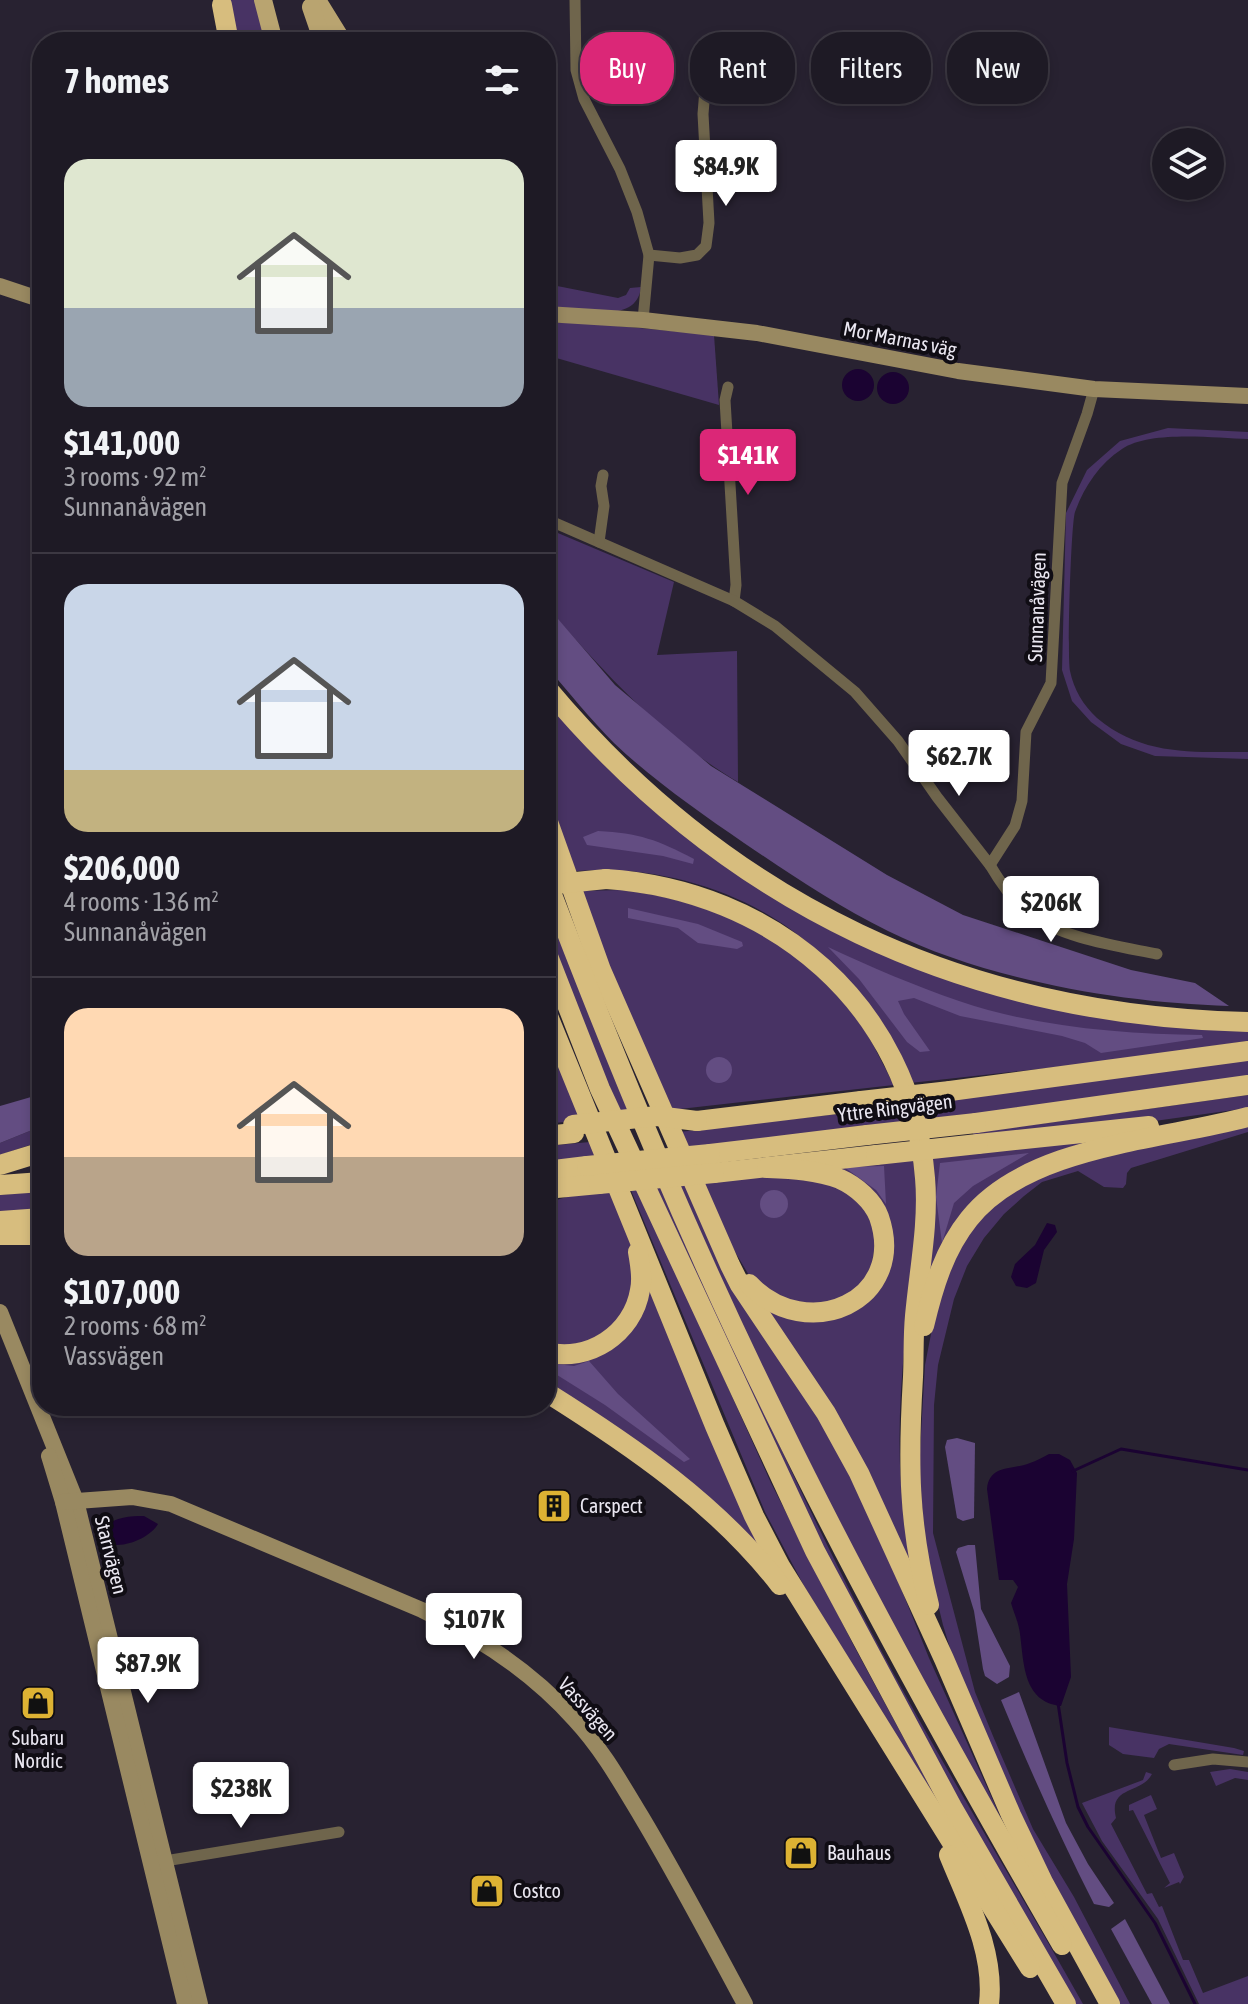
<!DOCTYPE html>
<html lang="en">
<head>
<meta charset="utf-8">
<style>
  :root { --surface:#1e1a25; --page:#2b2732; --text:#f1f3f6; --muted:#a1a1a7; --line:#3c3842; --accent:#db2777 }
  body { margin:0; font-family:"Asap Condensed",sans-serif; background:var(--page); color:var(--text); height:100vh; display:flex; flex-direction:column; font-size:30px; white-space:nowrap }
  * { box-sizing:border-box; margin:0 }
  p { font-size:26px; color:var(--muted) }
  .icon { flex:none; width:44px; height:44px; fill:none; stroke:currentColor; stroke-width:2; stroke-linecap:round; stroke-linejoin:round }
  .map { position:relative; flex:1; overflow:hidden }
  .details { position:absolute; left:32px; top:32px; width:524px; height:1384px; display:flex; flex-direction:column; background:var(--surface); border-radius:32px; box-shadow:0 4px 12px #0003,0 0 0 2px var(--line) }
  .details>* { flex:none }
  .top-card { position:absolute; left:580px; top:32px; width:548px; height:72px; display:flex; gap:16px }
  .controls { position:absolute; left:1152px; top:128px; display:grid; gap:16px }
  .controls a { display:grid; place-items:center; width:72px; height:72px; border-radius:50%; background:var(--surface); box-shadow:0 4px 12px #0003,0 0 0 2px var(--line); font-size:40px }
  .price { position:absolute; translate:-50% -68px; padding:0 18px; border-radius:8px; background:#fff; color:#222; font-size:26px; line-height:52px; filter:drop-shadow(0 2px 4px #0008) }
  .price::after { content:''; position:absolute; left:50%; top:48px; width:24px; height:18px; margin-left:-12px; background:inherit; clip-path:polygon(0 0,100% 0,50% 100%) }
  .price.current { background:var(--accent); color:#fff }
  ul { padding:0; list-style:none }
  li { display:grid; align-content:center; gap:16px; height:424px; padding:0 32px }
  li+li { border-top:2px solid var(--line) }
  li span { display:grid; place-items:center; height:248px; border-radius:24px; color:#555 }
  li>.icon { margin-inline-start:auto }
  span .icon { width:144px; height:144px; fill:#fffc; stroke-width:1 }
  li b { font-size:34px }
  h2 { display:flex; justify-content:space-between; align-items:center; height:96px; padding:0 32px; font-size:34px }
  .chip { padding:0 28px; border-radius:32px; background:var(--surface); box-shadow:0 4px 12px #0003,0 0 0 2px var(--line); font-size:28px; line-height:72px }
  .chip.current { background:var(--accent); color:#fff }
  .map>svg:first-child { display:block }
  .green { fill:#483364 }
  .forest { fill:#634d82 }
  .water { fill:#1b0332 }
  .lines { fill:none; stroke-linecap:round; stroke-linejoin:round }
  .stream { stroke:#1b0332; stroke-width:3 }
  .street { stroke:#6f654c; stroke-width:11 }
  .secondary { stroke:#998961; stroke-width:16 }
  .primary { stroke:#b9a470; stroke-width:18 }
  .highway { stroke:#d7bd7e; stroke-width:20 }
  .highway-bridge { stroke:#d7bd7e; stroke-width:20 }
  .labels { text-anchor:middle; stroke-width:8; stroke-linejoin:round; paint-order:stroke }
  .street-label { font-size:20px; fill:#eae7f1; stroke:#100d14 }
  .poi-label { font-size:20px; fill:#eae7f1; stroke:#100d14; text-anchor:start }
</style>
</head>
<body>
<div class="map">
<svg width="1248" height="2004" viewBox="0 0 1248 2004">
  <rect width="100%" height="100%" fill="#282231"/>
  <g class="green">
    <polygon points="226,0 255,0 267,42 234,42"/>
    <path d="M547,284L618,298L626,295L630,288L641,287C637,324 586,310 559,308L549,298Z"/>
    <polygon points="546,323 586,323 714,335 719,405 546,355"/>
    <path d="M1168,428L1248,432V439C1214,438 1150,430 1122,449C1099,464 1084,487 1075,512C1071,524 1067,656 1070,671C1074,690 1083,705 1097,718C1142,756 1193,752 1248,752V759L1155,756L1121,744L1091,722L1072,701L1062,670L1066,513L1087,470L1120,441Z"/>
    <path d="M546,528L674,582L657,655L737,651L738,782C662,737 604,672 546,606Z"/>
    <path d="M546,698L625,784L920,969L1248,1027V1041L1111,1061L910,1083C889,1053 868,1023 847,993C838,980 830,964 819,953C756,892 655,862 569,872L546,803Z"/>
    <path d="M621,890C719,901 803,944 861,1025C874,1044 883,1065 894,1085L671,1110L576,891Z"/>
    <polygon points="546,905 631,1115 619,1116 546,936"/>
    <polygon points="546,1037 582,1120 546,1124"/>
    <polygon points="1248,1058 1248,1077 922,1122 917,1105"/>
    <polygon points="1248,1095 1248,1108 1133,1124 974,1140 973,1133"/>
    <polygon points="900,1107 905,1124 687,1149 679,1132"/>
    <polygon points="1248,1121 1248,1132 1131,1168 1127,1173 1126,1184 1123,1188 1104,1187 1078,1171 1042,1182 1024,1196 1004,1214 984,1238 967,1266 954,1299 938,1365 934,1405 933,1533 975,1692 993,1736 1033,1829 1074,1897 1130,2004 1116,2004 1034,1848 953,1658 943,1625 926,1555 919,1468 925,1365 937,1303 949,1267 983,1211 1045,1172"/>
    <polygon points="42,1126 42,1141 0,1155 0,1143"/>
    <polygon points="1145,1131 1002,1184 928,1294 930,1154"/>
    <polygon points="590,1142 597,1158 546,1163 546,1146"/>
    <path d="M913,1158C923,1219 911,1281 905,1342C897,1420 896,1497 914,1574L762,1303L837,1315L893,1248L891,1225L885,1211L828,1170Z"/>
    <polygon points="781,1175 822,1179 861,1200 877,1233 870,1275 843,1301 793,1305 750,1277 728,1240 701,1182"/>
    <polygon points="686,1184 832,1438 888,1556 929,1658 1009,1836 947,1737 765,1375 679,1185"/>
    <path d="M663,1186C720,1315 777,1445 840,1571C914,1720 1002,1860 1083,2004H1070L864,1640L650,1187Z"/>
    <polygon points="638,1187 771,1483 855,1648 949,1822 804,1586 765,1512 630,1188"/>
    <polygon points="42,1191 42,1210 0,1214 0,1195"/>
    <path d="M609,1191C619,1216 640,1250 636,1277C633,1291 627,1306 622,1320L581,1346L546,1347V1203L573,1195Z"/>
    <polygon points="645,1265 772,1561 546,1386 546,1358 610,1346"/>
    <polygon points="1109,1727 1234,1748 1244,1751 1243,1755 1169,1744 1159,1749 1154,1758 1123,1754 1109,1745"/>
    <polygon points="1230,1769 1248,1772 1248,1780 1235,1778 1216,1786 1210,1772"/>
    <path d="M1146,1772L1152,1774C1141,1795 1108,1785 1116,1818L1111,1824L1147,1894L1152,1893L1159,1907L1162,1906L1183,1960H1189L1203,1993L1248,1976V2004H1199L1158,1919L1102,1841L1082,1803L1143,1780Z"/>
    <polygon points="1151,1795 1157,1809 1144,1815 1161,1858 1174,1853 1184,1877 1180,1884 1179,1882 1164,1888 1170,1883 1133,1810 1129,1811 1129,1805"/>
  </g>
  <g class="forest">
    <path d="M546,605L615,685L711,766L887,875L963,915L1131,970L1195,983L1229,1006C1120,1003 987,980 888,931C837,906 790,874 744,843C699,812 653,780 614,743C590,719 568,691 546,666Z"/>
    <path d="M598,831C639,833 658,840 694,859L693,864L663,856L587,845L583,837Z"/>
    <polygon points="628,908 698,924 742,942 743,946 737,949 698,943 678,928 628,918"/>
    <path d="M828,947C871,967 915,986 959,1001C1035,1027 1122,1034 1202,1035L1203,1038L1101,1053L1085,1043L1062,1036L960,1016L914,998L898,1001L904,1014L930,1051L920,1052L907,1042L859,979Z"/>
    <circle cx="719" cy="1070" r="13"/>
    <polygon points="38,1095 42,1096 42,1126 0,1143 0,1106"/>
    <polygon points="1029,1153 973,1186 954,1203 942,1243 936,1197 940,1163"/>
    <polygon points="884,1166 886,1204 876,1190 844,1167"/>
    <circle cx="774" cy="1204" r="14"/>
    <polygon points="589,1361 618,1394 690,1459 684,1462 605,1405 546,1368 546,1363 574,1366"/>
    <polygon points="957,1438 975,1443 974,1518 963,1521 957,1518 945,1447 947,1440"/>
    <polygon points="968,1545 975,1545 981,1609 1010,1666 1009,1677 997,1684 985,1676 983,1669 974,1611 956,1552 958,1548"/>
    <path d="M1019,1692L1066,1823L1088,1864L1114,1903L1109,1907L1094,1904C1060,1837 1030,1770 1001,1700Z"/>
    <polygon points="1125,1919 1170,2004 1152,2004 1111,1929"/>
  </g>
  <g class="water">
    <circle cx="858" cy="385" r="16"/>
    <circle cx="893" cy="388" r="16"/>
    <polygon points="1047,1223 1055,1225 1057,1232 1044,1250 1036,1283 1027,1288 1016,1286 1011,1277 1015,1264 1035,1245"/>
    <path d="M1049,1454H1059L1070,1460L1077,1473L1074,1539L1067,1584L1071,1677L1061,1706C1023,1702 1024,1663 1020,1634C1019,1624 1014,1613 1011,1603L1018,1587L1013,1580H999L987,1489C989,1464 1013,1470 1030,1463C1036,1461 1043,1457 1049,1454Z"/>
    <path d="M144,1516L158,1524C149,1540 111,1555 99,1536C106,1518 126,1516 144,1516Z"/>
  </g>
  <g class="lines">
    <g class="stream">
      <polyline points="1073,1471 1121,1449 1248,1470"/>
      <polyline points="1058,1703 1067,1763 1078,1807 1088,1827 1155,1923 1195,2004"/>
    </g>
    <g class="street">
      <polyline points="575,0 576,70 584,99 620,169 637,212 649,255 643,320"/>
      <polyline points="649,255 680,258 697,255 706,246 709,223 703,114 706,77 714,70 764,70"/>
      <polyline points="728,387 725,400 736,585 734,601"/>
      <polyline points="546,519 734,601 775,626 855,692 898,741 937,797 990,865 1015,826 1022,801 1026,732 1051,683 1062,483 1087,414 1094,389"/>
      <polyline points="599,542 604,506 601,486 603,475"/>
      <path d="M990,865C1000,882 1012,900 1028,913C1060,938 1118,946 1157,954"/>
      <polyline points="1174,1765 1213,1759 1248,1762"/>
      <polyline points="159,1862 339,1832"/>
    </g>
    <g class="secondary">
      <polyline points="0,286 42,300"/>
      <polyline points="546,314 643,320 757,333 958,371 1094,389 1248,396"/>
      <polyline points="0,1312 76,1501 200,2004"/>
      <polyline points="49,1456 63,1502 185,2004"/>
      <path d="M63,1502L132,1497L171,1504L422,1610C479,1637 533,1673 575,1720C602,1749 621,1783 641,1816C678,1878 711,1941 745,2004"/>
    </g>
    <g class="primary">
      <polyline points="263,0 274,42"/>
      <polyline points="317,0 343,42"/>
      <polyline points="311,7 323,42"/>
    </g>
    <g class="highway">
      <polyline points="222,5 229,42"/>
      <path d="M546,687C728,905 965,1016 1248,1022"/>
      <polyline points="546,816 601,970 730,1265 740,1285 826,1413 859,1473 944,1659 1011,1815 1043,1882 1110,2004"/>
      <path d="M546,879C617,1064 692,1247 780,1424C867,1602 963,1774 1062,1945"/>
      <path d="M606,879C773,890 911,1005 925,1178C929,1223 919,1271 915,1316C913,1337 914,1357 913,1377C908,1461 908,1522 929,1605"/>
      <polyline points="546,951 600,1089 815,1551 952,1807 1066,2004"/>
      <polyline points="546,1011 715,1426 754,1516 780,1566 1030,1968"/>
      <polyline points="950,1091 1248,1051"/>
      <polyline points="697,1121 861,1101"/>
      <polyline points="976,1123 1248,1085"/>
      <polyline points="546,1136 574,1133"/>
      <polyline points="978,1144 1149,1126"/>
      <polyline points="710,1154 867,1135"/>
      <polyline points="0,1165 42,1152"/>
      <polyline points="546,1171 587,1166"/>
      <polyline points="714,1173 876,1155"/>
      <polyline points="0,1185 42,1182"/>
      <polyline points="546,1189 599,1184"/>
      <polyline points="0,1221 42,1218"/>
      <polyline points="0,1235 42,1235"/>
      <path d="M749,1284C807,1345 908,1301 879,1217C873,1201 856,1186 840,1179C817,1170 791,1169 767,1168"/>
      <path d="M924,1326C933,1288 944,1250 969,1219C1027,1145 1164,1140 1248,1117"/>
      <path d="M546,1352C588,1363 633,1334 640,1290C643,1277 640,1265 638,1252"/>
      <path d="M546,1392C632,1446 717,1504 780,1585"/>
      <path d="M949,1855C968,1902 995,1952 989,2004"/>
    </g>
    <g class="highway-bridge">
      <polyline points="546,885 606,879"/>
      <polyline points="861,1101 950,1091"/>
      <polyline points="573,1125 657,1116 697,1121"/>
      <polyline points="867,1135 976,1123"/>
      <polyline points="876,1155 978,1144"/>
      <polyline points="587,1166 710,1154"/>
      <polyline points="599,1184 714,1173"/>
    </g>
  </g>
  <defs>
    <g id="building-square" transform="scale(1.8)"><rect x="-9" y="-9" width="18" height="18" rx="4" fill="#ddb233" stroke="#100d14"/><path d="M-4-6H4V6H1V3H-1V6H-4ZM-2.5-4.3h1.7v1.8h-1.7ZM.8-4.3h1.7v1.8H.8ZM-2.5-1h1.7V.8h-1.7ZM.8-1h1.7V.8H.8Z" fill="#111"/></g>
    <g id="shop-square" transform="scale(1.8)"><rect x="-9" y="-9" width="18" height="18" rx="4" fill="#ddb233" stroke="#100d14"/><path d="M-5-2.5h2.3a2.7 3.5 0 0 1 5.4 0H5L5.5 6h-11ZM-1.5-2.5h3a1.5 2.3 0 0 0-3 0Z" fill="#111"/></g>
  </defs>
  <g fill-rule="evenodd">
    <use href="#building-square" x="554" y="1506"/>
    <use href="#shop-square" x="38" y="1703"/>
    <use href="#shop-square" x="801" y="1853"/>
    <use href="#shop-square" x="487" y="1891"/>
  </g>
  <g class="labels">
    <g class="street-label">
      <text transform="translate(900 339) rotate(11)" y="7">Mor Marnas väg</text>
      <text transform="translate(1037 607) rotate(-88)" y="7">Sunnanåvägen</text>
      <text transform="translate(895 1108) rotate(-7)" y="7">Yttre Ringvägen</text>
      <text transform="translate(111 1555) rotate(76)" y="7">Starrvägen</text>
      <text transform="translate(588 1709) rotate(48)" y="7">Vassvägen</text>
    </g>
    <g class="poi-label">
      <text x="580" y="1513">Carspect</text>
      <text x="38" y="1745" text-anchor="middle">Subaru<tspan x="38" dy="23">Nordic</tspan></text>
      <text x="827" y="1860">Bauhaus</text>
      <text x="513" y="1898">Costco</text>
    </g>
  </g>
</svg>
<div class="controls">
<a><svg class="icon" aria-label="layers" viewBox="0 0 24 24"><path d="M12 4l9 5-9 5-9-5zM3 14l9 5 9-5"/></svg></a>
</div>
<b class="price" style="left:726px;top:208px">$84.9K</b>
<b class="price current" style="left:748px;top:497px">$141K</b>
<b class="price" style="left:959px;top:798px">$62.7K</b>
<b class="price" style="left:1051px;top:944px">$206K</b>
<b class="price" style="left:474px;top:1661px">$107K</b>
<b class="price" style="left:148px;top:1705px">$87.9K</b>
<b class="price" style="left:241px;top:1830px">$238K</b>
<div class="top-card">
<a class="chip current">Buy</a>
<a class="chip">Rent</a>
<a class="chip">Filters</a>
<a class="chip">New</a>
</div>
<section class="details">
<h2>7 homes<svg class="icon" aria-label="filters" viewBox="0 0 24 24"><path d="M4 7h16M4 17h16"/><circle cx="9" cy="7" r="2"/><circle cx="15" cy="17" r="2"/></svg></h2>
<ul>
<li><span style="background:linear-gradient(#dfe7d0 60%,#9aa5b1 0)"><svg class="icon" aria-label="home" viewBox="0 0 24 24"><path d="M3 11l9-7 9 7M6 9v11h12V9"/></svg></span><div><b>$141,000</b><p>3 rooms · 92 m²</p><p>Sunnanåvägen</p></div></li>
<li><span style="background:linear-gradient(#c9d6e8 75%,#c2b280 0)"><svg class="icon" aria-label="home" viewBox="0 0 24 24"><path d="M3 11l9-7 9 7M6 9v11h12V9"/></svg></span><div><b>$206,000</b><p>4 rooms · 136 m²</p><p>Sunnanåvägen</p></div></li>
<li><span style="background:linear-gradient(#ffd9b3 60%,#b9a48a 0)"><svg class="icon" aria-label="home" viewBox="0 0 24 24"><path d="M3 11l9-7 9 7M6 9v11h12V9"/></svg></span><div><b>$107,000</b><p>2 rooms · 68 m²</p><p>Vassvägen</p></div></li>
</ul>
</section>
</div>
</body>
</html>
